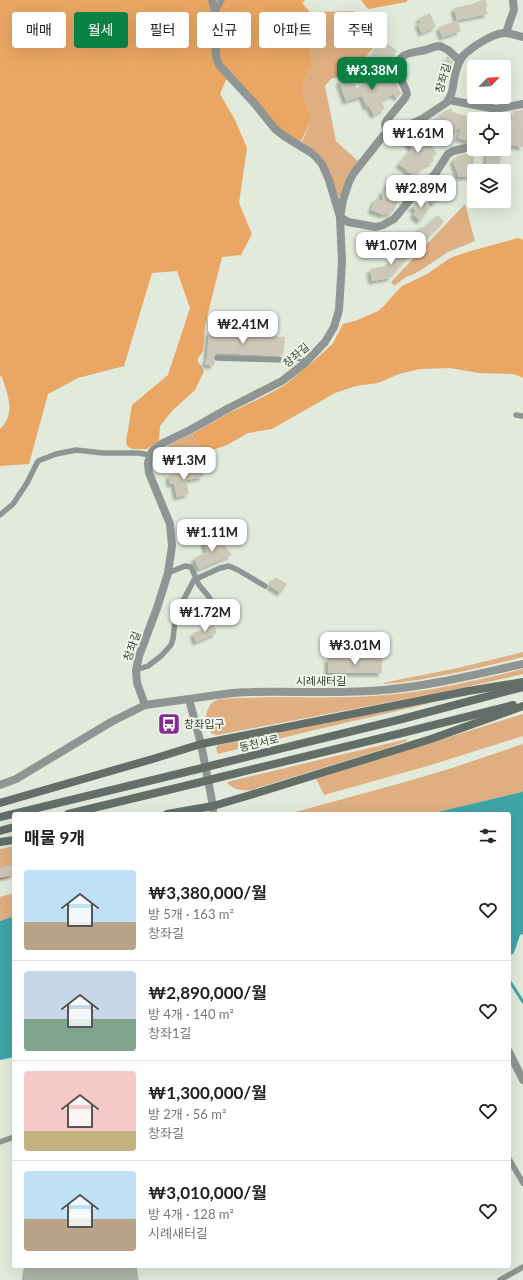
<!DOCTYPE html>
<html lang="ko">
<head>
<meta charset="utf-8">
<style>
  :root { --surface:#fff; --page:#f2f2f2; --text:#222; --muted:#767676; --line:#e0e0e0; --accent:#0b8043 }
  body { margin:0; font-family:Lato,"Noto Sans KR",sans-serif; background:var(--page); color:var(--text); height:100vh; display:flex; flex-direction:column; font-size:15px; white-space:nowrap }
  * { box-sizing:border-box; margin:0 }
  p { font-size:13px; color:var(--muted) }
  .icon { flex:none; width:22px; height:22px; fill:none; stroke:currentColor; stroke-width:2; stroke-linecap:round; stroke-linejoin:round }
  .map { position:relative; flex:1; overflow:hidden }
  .drawer { position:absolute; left:12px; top:812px; width:499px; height:456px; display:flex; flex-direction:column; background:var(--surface); border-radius:4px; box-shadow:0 4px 16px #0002 }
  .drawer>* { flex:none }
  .guide { position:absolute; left:12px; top:12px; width:499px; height:36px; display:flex; gap:8px }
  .needle { width:26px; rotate:65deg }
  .controls { position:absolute; left:467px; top:60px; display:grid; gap:8px }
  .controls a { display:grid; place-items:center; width:44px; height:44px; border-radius:4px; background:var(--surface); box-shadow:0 4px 16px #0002; font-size:20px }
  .price { position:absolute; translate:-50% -34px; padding:0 9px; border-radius:8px; background:#fff; color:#222; font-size:13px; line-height:26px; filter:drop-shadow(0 1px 2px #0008) }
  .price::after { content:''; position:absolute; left:50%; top:24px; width:12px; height:9px; margin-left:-6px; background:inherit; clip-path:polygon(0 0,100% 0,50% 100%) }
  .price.current { background:var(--accent); color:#fff }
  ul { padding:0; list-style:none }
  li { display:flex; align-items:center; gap:12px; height:100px; padding:0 12px }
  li+li { border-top:1px solid var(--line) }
  li span { display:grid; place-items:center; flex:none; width:112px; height:80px; border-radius:4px; color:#555 }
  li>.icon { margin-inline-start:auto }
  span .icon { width:48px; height:48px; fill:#fffc; stroke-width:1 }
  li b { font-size:17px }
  h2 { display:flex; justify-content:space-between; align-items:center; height:48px; padding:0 12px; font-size:17px }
  .chip { padding:0 14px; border-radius:4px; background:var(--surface); box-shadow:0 4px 16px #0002; font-size:14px; line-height:36px }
  .chip.current { background:var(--accent); color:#fff }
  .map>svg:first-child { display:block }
  .green { fill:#dfaf82 }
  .forest { fill:#e9a664 }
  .water { fill:#3fa4a8 }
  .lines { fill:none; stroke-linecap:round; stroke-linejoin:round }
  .stream { stroke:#3fa4a8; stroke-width:3 }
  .taxiway { stroke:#adb4a8; stroke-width:27 }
  .runway { stroke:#adb4a8; stroke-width:68 }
  .building { fill:#ccc9ba; filter:url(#shadow) }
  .service { stroke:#8e9592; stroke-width:5.5 }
  .minor { stroke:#8e9592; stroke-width:8 }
  .tertiary { stroke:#8e9592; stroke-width:8 }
  .secondary { stroke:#646e69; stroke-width:8 }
  .secondary-bridge { stroke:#646e69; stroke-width:8 }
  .labels { text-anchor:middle; stroke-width:4; stroke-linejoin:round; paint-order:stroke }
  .street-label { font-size:11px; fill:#383b36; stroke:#eef7e8 }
  .poi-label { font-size:11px; fill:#383b36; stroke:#eef7e8; text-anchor:start }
</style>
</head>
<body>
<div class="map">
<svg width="523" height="1280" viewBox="0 0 523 1280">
  <defs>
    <filter id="shadow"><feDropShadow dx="-3.5" dy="3.5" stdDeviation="1" flood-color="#0004"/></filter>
  </defs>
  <rect width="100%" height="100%" fill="#e1eadb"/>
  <g class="green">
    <path d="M354,11L367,30L381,31L384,34L354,72L331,79L325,86L336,141L358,161L348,174L340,197L338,196C328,170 327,158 302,142L311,120L301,87L311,66V12Z"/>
    <polygon points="465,204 475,241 448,252 421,270 414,274 406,277 394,286 391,282"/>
    <path d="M192,434L204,453L199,455V461L193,460H183L171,462L163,466L156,473C146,451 178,441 192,434Z"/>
    <path d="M523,652V657C478,668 431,680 384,684V683L392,681L458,668Z"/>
    <path d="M523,669V674L457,689L217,735L212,734C203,722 204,704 219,699C275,695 330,700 386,695C432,691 478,680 523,669Z"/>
    <polygon points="428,703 427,704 302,733 218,754 216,748 218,745"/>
    <polygon points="523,714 523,736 431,765 324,795 316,779"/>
    <path d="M407,739V741L387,748L251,790C241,791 233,790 227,782Z"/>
    <polygon points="523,744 523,790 522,792 429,814 288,814 405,782 452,768"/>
    <polygon points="14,846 14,876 0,880 0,849"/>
    <polygon points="14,893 14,916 0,921 0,897"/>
  </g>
  <g class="forest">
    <path d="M0,0H305L302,3L310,12L311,66L301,87L311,120L301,141L290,136L277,127L232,75L226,80L220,94L235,120L247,148L239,203L252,234L241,255L222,257L205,325L203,351L197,360L204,371L195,390L172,411L160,426L159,440L147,449H132L127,446L126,442L132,405L168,375L190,308L177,271L152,273L124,366L78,378L48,394L29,464L0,466V429C16,413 8,396 2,377L0,376Z"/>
    <polygon points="361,0 408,0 406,2 368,9"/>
    <polygon points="518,238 523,240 523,378 514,374 479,373 450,368 420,369 399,374 378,383 356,386 335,393 272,429 248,433 227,445 204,453 192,434 229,413 265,396 285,385 324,352 333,343 343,324 355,321 378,311 384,306 396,292 402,286 427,274 450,258 467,252"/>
  </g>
  <g class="water">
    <polygon points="523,790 523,934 520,935 514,953 509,956 509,814 429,814 522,792"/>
    <polygon points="14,916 14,1057 0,1060 0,921"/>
  </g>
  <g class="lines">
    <polyline class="stream" points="509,980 523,1002"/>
    <g class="taxiway">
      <polyline points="123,1266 125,1280"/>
      <polyline points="37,1280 50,1266"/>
    </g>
    <polyline class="runway" points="56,1280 81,1266"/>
  </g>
  <g class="building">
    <polygon points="482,0 485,0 488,6 485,7 488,14 457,20 454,8 472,4"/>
    <polygon points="430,13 436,27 422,33 418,24 421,22 419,18"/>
    <polygon points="457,20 461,31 442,37 439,27"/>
    <polygon points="383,40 397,51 382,70 368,59"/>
    <polygon points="447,56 453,62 450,72 442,69"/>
    <polygon points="388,70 392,80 394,79 401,93 398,98 393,94 381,101 385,109 374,115 369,106 367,107 362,96 346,101 339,81 353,77 356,89"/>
    <polygon points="451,108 453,113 455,112 457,114 474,116 474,140 469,141 458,138 461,128 440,137 433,119 442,116 441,113"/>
    <polygon points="523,110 523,147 504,144 509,120 512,120 513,111"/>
    <polygon points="421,130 437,154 432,157 434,161 424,166 415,177 399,164 412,149 406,140"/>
    <polygon points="488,149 502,149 499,171 485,171"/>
    <polygon points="474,152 474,176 459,177 453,161 457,156"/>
    <polygon points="392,176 406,182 393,212 391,211 390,215 386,213 384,215 371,210 376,198 382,201 382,190 385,191"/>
    <polygon points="443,178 450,184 434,204 431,202"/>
    <polygon points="421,198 430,208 420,221 413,214 416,211 412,207"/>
    <polygon points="438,215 444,222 422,243 413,234 421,227 423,228"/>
    <polygon points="405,246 412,253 390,278 372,281 370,269 387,266"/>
    <polygon points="209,331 285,337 283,356 217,353 213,357 215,362 214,366 205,364 207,357"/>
    <polygon points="202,468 203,477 186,480 189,494 177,497 174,483 170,484 169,475"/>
    <polygon points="209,536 224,544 232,555 199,569 194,558 207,552 203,538"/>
    <polygon points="275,577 287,584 281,593 270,586"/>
    <polygon points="214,625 217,633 196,642 193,633"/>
    <rect x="328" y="658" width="54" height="15"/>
    <polygon points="14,864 14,875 0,878 0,868"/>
  </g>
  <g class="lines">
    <g class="service">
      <polyline points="215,12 222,0"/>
      <polyline points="217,358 283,360 298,358 301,359 305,363"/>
      <polyline points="516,415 523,416"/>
      <polyline points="0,515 13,504 27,483 38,461 56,454 76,450 103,453 138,453 150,455"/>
      <polyline points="168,573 185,566 191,567 199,585 209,597 219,616"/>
      <polyline points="136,670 148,666 161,656 171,645 173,639 175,621 177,612 194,580 220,568 229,566 238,570 265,586"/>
      <polyline points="0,1142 14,1137"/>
      <polyline points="509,1159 523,1183"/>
      <polyline points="500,1280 523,1267"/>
    </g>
    <g class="minor">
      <path d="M212,0C215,10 217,20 217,31C217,45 213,52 219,65L255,104L275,129L284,136L310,152L316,157L322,164L329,180L340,217L348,222L376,227L383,225L394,219L415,194L435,174L448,154L453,151L474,146"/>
      <polyline points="506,33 510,21 514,10 513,0"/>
      <polyline points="449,100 496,109 523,104"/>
      <polyline points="491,119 492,109"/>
      <path d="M388,132L385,124L387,120L405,98L407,94C405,85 399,79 398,70C396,52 413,53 425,50C430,49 434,46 440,46L448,50L460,61"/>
      <path d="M145,705L137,683L136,670L139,656L157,608L168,573L172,546L170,524L149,473L148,463L150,455L154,449L161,444L190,430L227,409L282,381L305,363L325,342L334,327L339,310L342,262L340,217L343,200L349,182L353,174L383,136L388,132L409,125L422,119L446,103C455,93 452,80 457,68C458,64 460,60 462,57C470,48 493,33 505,33C511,33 517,36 523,37"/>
      <polyline points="0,785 16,779 111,722 145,705 189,699 201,744 213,806 213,814"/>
      <polyline points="509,1052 523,1080"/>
    </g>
    <path class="tertiary" d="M189,699C210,696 231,692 252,692C296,691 340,694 383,690C430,686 477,674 523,664"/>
    <g class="secondary">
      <polyline points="218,764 402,719 523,687"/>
      <polyline points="221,777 406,732 513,705"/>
      <polyline points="0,803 156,758 201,744 468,691 523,682"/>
      <polyline points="68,814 197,783"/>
      <polyline points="167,814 213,806 247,796 431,739 523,706"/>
      <polyline points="0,817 194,770"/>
      <polyline points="0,831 14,827"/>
      <polyline points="0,842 14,840"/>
    </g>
    <g class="secondary-bridge">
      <polyline points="194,770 218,764"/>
      <polyline points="197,783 221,777"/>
    </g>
  </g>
  <defs>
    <g id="bus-square" transform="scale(1.15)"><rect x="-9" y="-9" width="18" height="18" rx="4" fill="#882a94" stroke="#eef7e8"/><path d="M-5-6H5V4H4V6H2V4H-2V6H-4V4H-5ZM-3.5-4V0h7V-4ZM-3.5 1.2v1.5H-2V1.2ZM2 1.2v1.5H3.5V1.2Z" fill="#fff"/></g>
  </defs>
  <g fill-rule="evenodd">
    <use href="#bus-square" x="169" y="724"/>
  </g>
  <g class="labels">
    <g class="street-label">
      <text transform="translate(443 78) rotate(-74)" y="4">창좌길</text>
      <text transform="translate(296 355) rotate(-41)" y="4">창좌길</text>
      <text transform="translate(132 646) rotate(-71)" y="4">창좌길</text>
      <text x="321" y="685">시례새터길</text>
      <text transform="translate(259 743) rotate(-13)" y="4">동천서로</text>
    </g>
    <g class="poi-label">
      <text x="184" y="728">창좌입구</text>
    </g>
  </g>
</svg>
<div class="controls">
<a><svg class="needle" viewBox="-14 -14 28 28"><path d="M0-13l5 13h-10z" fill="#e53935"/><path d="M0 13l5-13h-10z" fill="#767676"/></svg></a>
<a><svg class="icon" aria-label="locate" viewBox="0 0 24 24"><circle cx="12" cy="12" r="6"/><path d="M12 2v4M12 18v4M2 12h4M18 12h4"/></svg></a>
<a><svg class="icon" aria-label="layers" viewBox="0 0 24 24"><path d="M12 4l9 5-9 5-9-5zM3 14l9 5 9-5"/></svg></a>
</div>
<b class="price current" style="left:372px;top:91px">₩3.38M</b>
<b class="price" style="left:418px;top:154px">₩1.61M</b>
<b class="price" style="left:421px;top:209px">₩2.89M</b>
<b class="price" style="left:391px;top:266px">₩1.07M</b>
<b class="price" style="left:243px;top:345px">₩2.41M</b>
<b class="price" style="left:184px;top:481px">₩1.3M</b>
<b class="price" style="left:212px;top:553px">₩1.11M</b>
<b class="price" style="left:205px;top:633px">₩1.72M</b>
<b class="price" style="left:355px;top:666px">₩3.01M</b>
<div class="guide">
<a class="chip">매매</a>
<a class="chip current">월세</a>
<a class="chip">필터</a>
<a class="chip">신규</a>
<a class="chip">아파트</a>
<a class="chip">주택</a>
</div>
<section class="drawer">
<h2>매물 9개<svg class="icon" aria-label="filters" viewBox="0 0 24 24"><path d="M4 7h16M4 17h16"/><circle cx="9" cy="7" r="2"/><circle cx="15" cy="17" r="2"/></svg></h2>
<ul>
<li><span style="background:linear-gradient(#bfe0f5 65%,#b9a48a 0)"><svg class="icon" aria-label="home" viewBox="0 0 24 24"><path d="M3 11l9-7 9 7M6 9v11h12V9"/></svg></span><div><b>₩3,380,000/월</b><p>방 5개 · 163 m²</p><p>창좌길</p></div><svg class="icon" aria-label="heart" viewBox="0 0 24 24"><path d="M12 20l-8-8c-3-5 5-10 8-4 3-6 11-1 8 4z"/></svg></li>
<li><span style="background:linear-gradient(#c9d6e8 60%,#7fa58c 0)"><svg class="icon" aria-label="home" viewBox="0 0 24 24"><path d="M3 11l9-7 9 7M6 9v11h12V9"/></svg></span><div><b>₩2,890,000/월</b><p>방 4개 · 140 m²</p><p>창좌1길</p></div><svg class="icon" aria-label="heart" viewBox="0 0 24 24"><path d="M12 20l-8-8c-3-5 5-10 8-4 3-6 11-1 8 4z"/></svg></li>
<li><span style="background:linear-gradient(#f6c9c9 75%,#c2b280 0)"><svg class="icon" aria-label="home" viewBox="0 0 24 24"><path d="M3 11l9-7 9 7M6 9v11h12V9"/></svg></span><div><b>₩1,300,000/월</b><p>방 2개 · 56 m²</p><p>창좌길</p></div><svg class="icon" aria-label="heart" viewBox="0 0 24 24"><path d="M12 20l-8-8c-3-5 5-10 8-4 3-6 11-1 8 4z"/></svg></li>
<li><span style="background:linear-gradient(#bfe0f5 60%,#b9a48a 0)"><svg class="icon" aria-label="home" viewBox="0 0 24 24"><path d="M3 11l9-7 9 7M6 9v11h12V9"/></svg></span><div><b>₩3,010,000/월</b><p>방 4개 · 128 m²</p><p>시례새터길</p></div><svg class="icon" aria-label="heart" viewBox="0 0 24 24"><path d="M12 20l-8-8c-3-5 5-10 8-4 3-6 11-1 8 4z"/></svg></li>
</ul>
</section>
</div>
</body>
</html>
